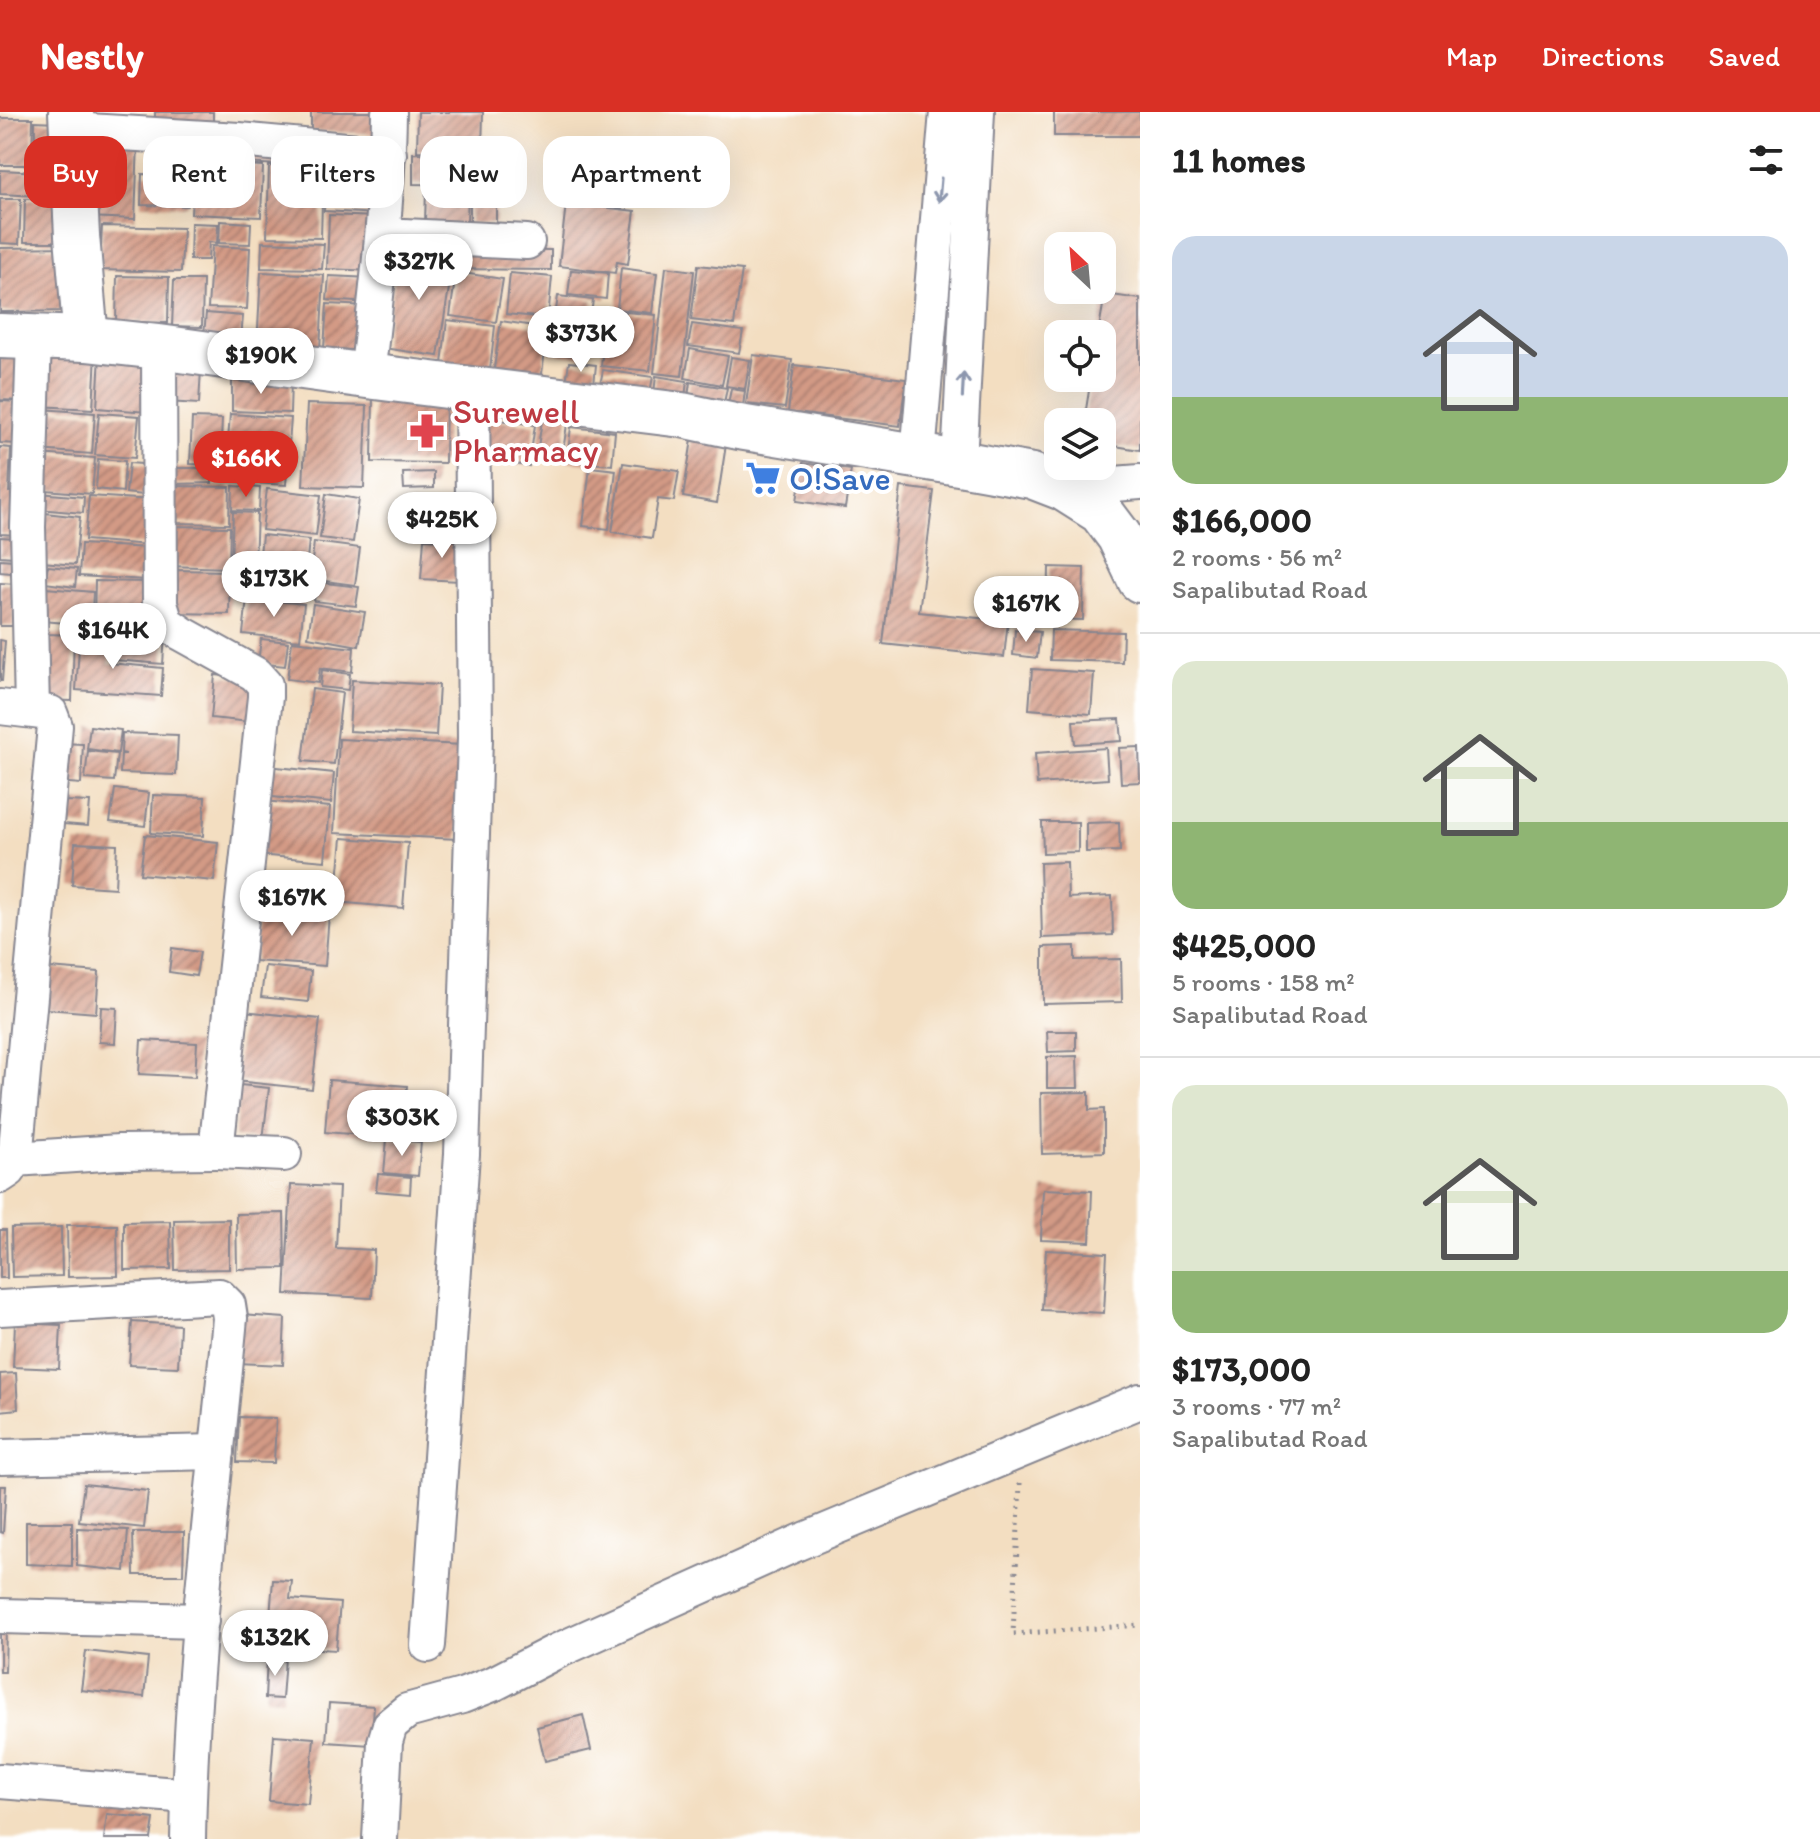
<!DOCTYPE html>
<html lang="en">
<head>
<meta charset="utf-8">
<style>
  :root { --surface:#fff; --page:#f6f6f6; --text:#222; --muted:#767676; --line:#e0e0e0; --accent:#d93025 }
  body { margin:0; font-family:Itim,sans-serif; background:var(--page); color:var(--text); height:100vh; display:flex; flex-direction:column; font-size:30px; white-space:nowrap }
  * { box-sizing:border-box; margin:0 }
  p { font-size:26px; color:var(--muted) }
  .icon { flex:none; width:44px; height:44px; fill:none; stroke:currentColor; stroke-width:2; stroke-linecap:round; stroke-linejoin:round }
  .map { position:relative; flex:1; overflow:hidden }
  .details { display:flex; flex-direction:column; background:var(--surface); width:680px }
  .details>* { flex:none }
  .top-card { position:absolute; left:24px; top:24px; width:760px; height:72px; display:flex; gap:16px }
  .needle { width:52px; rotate:334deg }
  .fabs { position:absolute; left:1044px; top:120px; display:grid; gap:16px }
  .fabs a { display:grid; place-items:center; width:72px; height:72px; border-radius:16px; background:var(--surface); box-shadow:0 8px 32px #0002; font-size:40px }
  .price { position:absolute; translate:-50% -68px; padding:0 18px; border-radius:28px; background:#fff; color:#222; font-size:26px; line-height:52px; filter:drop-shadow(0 2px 4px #0008) }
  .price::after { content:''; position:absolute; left:50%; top:48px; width:24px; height:18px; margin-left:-12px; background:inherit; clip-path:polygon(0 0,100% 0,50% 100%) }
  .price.selected { background:var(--accent); color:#fff }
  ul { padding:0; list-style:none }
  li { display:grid; align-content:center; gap:16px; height:424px; padding:0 32px }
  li+li { border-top:2px solid var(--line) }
  li span { display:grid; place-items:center; height:248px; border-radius:24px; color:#555 }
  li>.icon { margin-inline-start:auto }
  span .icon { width:144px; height:144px; fill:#fffc; stroke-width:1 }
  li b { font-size:34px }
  h2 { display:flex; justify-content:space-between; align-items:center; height:96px; padding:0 32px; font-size:34px }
  .tag { padding:0 28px; border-radius:24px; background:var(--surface); box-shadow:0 8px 32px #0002; font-size:28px; line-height:72px }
  .tag.selected { background:var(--accent); color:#fff }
  header { display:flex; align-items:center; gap:48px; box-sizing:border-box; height:112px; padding:0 40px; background:var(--accent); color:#fff }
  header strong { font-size:38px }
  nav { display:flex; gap:44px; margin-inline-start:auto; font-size:28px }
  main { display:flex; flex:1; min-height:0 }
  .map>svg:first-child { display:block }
  .building { fill:url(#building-hatch) }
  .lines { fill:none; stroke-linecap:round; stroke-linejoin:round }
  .street-casing { stroke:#878690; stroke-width:38 }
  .secondary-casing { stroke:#878690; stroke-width:48 }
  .path { stroke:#878690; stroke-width:5; stroke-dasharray:2 6; stroke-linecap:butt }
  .street { stroke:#fff; stroke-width:34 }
  .secondary { stroke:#fff; stroke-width:44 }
  .oneway { stroke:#8d97ae }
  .labels { text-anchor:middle; stroke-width:8; stroke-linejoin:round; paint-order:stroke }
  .health-label { font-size:34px; fill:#be3a42; stroke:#fff; text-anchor:start }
  .shop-label { font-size:34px; fill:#366cbe; stroke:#fff; text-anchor:start }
</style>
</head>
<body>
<header>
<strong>Nestly</strong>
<nav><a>Map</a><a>Directions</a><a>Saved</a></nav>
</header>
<main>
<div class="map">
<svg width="1140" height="1727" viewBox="0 0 1140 1727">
  <defs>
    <pattern id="building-hatch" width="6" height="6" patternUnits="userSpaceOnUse" patternTransform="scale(2)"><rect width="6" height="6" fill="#d39a85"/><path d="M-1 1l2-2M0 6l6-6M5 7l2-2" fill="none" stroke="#aa7e70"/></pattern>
  </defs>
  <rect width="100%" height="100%" fill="#fff"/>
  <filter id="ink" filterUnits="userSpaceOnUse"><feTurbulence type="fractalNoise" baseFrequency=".0125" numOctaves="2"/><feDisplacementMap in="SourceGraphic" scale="16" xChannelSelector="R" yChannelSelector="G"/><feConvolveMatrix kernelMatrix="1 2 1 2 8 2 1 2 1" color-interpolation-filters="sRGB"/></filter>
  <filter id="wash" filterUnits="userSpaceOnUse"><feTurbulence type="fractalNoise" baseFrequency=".006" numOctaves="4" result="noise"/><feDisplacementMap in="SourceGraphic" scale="32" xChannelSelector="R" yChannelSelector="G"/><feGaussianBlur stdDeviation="1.8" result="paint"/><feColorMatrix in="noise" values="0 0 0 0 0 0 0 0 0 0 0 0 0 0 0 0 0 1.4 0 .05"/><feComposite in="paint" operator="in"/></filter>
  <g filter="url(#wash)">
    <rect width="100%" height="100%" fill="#f3dec1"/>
    <g id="blocks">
      <g class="building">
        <polygon points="155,0 213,0 213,9 155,11"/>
        <polygon points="311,0 381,0 380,22 311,19"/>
        <polygon points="418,0 483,0 482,40 417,39"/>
        <rect x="1054" y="0" width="86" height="24"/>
        <polygon points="0,6 33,6 32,53 0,53"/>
        <polygon points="35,9 56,10 55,45 35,45"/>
        <polygon points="91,29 138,31 135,107 87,105"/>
        <polygon points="157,32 193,35 191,60 155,57"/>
        <polygon points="229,39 279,42 279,53 228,50"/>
        <polygon points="413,41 475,43 474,73 413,72"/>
        <polygon points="327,48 382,52 379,102 324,99"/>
        <polygon points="194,51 263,54 261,105 191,102"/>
        <polygon points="269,54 323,55 321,126 267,125"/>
        <polygon points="0,58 40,60 39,84 0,82"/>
        <polygon points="61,61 61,83 41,83 41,62"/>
        <polygon points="142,62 188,64 187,94 141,93"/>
        <polygon points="426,77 468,79 467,113 425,111"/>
        <rect x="470" y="80" width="26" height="31"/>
        <polygon points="0,87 21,87 19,132 0,131"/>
        <polygon points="25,87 74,87 73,130 24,130"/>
        <polygon points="566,91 635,99 628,152 617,150 615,161 559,154"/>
        <polygon points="329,103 377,105 375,159 327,157"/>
        <polygon points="220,109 251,111 250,132 219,131"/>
        <polygon points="191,111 218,112 217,131 209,130 208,148 190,148"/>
        <polygon points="102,114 183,116 181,160 100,158"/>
        <polygon points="262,130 324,132 322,157 261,156"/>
        <polygon points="212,134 250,136 247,197 208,196"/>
        <polygon points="72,135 72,199 0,200 0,136"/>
        <polygon points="400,136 454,145 438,244 383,236"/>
        <polygon points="456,137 551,138 551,158 456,157"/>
        <polygon points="698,153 742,158 734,213 691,208"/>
        <polygon points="666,155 694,159 682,264 654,261"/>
        <polygon points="621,156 657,161 652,201 617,197"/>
        <polygon points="571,158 608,161 606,187 568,183"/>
        <polygon points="261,160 324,163 320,238 257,235"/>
        <polygon points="456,160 503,167 496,210 450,204"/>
        <polygon points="510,161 552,165 548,206 506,202"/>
        <polygon points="117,164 169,165 168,211 116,209"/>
        <polygon points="329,164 371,166 369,191 327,188"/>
        <polygon points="174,168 203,168 202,215 172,214"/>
        <polygon points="1105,182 1140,187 1140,338 1102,332 1102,310 1084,310 1091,266 1102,266 1102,222 1098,222"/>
        <polygon points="558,184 593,188 585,245 550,240"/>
        <polygon points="327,192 368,194 365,239 324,236"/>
        <polygon points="607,198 656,203 650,259 601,254"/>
        <polygon points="206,201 243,204 241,226 204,223"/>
        <polygon points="447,208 495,214 490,258 442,252"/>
        <polygon points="501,209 548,216 541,269 493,263"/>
        <polygon points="692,212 743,219 739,241 688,234"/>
        <polygon points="0,231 27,232 24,289 0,288"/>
        <polygon points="690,237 728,244 722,273 685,266"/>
        <polygon points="42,239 96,242 93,297 38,294"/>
        <polygon points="100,243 152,246 148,300 97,296"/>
        <polygon points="753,243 792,248 785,296 746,292"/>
        <polygon points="731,245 750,248 745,277 726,274"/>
        <polygon points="569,250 596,253 594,273 566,270"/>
        <polygon points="794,253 906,267 900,314 788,300"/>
        <polygon points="170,255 201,257 199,292 167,290"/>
        <polygon points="603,258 653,265 650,280 600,273"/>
        <polygon points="656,264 687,269 685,285 654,281"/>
        <polygon points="232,267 291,268 290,301 232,299"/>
        <polygon points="690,270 727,276 724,291 688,285"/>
        <polygon points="731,277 745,279 743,294 728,292"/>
        <polygon points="373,282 446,284 445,351 372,350"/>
        <polygon points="0,289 21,290 19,332 0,331"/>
        <polygon points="307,292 367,294 364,376 303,374"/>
        <polygon points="544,295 569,299 563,339 538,335"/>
        <polygon points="41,297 95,301 92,342 37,338"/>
        <polygon points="99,301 139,304 135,346 95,343"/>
        <polygon points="230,302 291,306 286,373 225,369"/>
        <polygon points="192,306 222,307 220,353 190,352"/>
        <polygon points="486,306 535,313 529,354 480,347"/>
        <polygon points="571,315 615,320 612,353 567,349"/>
        <polygon points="693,321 727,326 717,391 683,385"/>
        <polygon points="0,335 11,336 9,380 19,380 17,423 0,422"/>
        <polygon points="37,342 95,346 92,382 34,377"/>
        <polygon points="98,347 125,349 123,380 96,377"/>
        <polygon points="129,351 154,353 152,384 126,381"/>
        <polygon points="623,351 679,359 674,389 658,387 652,426 612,420"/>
        <polygon points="803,351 851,358 845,396 797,389"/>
        <polygon points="590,355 616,358 609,417 583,414"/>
        <polygon points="174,356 212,356 212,371 174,372"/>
        <polygon points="434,360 434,376 404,377 403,361"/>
        <polygon points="172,374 230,375 229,412 171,411"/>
        <polygon points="233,374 260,376 259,399 232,398"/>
        <polygon points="901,375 934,379 919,500 1008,509 1004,545 883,532"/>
        <polygon points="267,377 321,383 316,424 262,418"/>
        <polygon points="39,381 84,385 83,401 38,397"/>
        <polygon points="326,382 359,387 353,430 320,426"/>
        <polygon points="89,384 152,388 149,433 85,428"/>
        <polygon points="36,400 80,405 75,453 31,449"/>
        <polygon points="233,400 257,401 255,451 231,450"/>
        <polygon points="169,414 230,415 229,456 168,454"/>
        <polygon points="262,423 309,428 305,466 258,461"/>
        <polygon points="0,425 15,426 14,445 0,444"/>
        <polygon points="424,427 463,429 460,469 421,467"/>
        <polygon points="314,430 360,436 355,473 310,467"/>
        <polygon points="81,432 148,436 146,468 79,464"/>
        <polygon points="0,447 13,448 11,461 0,460"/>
        <polygon points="48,454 77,457 75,475 45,471"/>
        <polygon points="1049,455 1084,456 1083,508 1048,507"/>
        <polygon points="173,458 230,459 229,502 172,501"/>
        <polygon points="253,464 297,467 295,486 251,482"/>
        <polygon points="95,469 145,470 144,511 94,510"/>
        <polygon points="317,470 359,475 356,494 314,489"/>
        <polygon points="0,471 16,472 13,514 0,514"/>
        <polygon points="33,475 93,480 91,513 30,508"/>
        <polygon points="247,486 304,492 300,528 243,522"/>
        <polygon points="313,492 365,500 359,534 308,525"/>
        <polygon points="1015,518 1040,520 1037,546 1013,543"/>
        <polygon points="1051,518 1123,520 1122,550 1050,548"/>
        <polygon points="116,520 165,524 163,552 114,548"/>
        <polygon points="47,522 74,523 72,589 45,588"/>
        <polygon points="80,523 111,526 109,551 163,556 161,584 76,578"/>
        <polygon points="261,527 288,530 285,554 258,551"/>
        <polygon points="0,528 5,529 2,569 0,569"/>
        <polygon points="292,529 354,536 352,560 320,556 318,571 287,567"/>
        <polygon points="1032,557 1094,561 1091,602 1029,597"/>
        <polygon points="322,558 350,562 348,578 320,575"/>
        <polygon points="215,563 255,567 250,610 211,606"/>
        <polygon points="352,568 439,573 436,624 349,619"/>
        <polygon points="312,577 342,581 334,652 303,649"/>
        <polygon points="1120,607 1122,629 1075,632 1073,609"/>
        <polygon points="90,614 121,618 118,641 87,637"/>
        <polygon points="122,621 178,623 176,663 120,661 121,642 126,642 121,641"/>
        <polygon points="339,627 463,633 458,727 334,721"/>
        <polygon points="60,631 83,632 81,672 57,670"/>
        <polygon points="1139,635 1140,670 1121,671 1119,636"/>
        <polygon points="1106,636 1108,667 1037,672 1035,641"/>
        <polygon points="88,639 117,642 114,669 85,667"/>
        <polygon points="267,654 334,661 331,691 263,684"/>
        <polygon points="115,677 149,681 145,714 110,710"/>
        <polygon points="153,683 205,685 203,724 151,721"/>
        <polygon points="65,689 90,690 88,714 64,712"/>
        <polygon points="263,689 330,695 325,749 258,743"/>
        <polygon points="1042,710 1078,710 1078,740 1043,741"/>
        <polygon points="1119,710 1120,739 1086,740 1086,711"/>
        <polygon points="145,723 218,730 214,769 140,762"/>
        <polygon points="342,726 408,731 403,796 336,790"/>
        <polygon points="75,731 117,733 115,776 72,773"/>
        <polygon points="1067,750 1068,786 1112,784 1113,823 1042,826 1040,751"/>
        <polygon points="258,798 329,803 325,854 255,849"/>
        <polygon points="1075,834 1075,848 1121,847 1122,890 1043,892 1043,835"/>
        <polygon points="172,836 200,840 196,864 169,860"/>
        <polygon points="265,854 311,859 308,890 261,885"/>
        <polygon points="49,856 99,860 96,901 47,897"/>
        <polygon points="101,895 117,896 115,931 99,930"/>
        <polygon points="243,899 320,907 312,977 235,969"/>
        <polygon points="1047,919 1076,919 1076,939 1048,940"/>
        <polygon points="141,928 197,931 195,965 139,962"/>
        <polygon points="1077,944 1078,976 1047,976 1047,945"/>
        <polygon points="329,968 407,974 402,1026 325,1020"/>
        <polygon points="240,973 269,976 263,1028 234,1025"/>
        <polygon points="1089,980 1089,998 1104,997 1104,1040 1042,1042 1041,981"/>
        <polygon points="387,1027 421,1030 418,1064 384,1061"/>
        <polygon points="378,1062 411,1065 410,1082 376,1079"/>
        <polygon points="291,1073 339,1075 336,1136 374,1138 372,1186 285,1182"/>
        <polygon points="1043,1077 1092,1079 1090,1130 1041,1128"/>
        <polygon points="284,1101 285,1156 237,1157 236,1102"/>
        <polygon points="229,1107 229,1157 175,1158 174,1108"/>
        <polygon points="170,1109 171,1157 124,1158 124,1110"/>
        <polygon points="67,1113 117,1113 118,1164 68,1165"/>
        <polygon points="61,1115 62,1164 12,1165 11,1116"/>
        <polygon points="0,1118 6,1118 7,1166 0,1166"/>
        <polygon points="1046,1138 1107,1141 1104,1201 1042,1198"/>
        <polygon points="241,1203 285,1206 283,1253 238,1251"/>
        <polygon points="132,1210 180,1213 178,1255 129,1253"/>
        <polygon points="15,1211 61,1213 59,1257 13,1255"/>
        <polygon points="16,1261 18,1297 0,1299 0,1262"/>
        <polygon points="239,1305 276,1306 274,1351 237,1350"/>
        <polygon points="84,1372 148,1379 144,1416 79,1409"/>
        <polygon points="0,1374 6,1374 3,1421 0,1420"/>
        <polygon points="26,1410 72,1410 72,1454 26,1452"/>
        <polygon points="77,1416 128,1418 125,1459 77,1454"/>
        <polygon points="133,1420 184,1420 183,1463 134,1463"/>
        <polygon points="273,1468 292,1469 290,1487 340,1491 336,1538 287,1535 286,1541 267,1540"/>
        <polygon points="0,1515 6,1515 5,1560 0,1560"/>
        <polygon points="86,1539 148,1546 144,1585 81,1578"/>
        <polygon points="267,1545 285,1546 282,1587 265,1586"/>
        <polygon points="329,1591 374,1594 371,1633 326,1630"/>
        <polygon points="583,1603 591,1638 545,1649 537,1615"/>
        <polygon points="274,1623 314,1626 308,1692 269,1689"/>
        <polygon points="107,1702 154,1707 151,1727 104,1727"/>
      </g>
    </g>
  </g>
  <g filter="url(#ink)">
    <use href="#blocks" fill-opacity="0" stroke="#878690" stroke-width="2"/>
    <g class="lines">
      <g class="street-casing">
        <g id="street">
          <polyline points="71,18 239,28 389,42"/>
          <polyline points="383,123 527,130"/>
          <path d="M367,264C377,176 388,88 389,0"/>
          <polyline points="918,344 947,0"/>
          <polyline points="959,351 977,0"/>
          <polyline points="1063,376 1140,370"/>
          <polyline points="0,595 50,601 55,614 15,1047 9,1058 0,1064"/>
          <polyline points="32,598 28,415 34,226"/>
          <polyline points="216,1039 284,1042"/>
          <polyline points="15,1047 119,1040 216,1039 265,585 265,573 255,562 181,521 166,511 160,492 159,235"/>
          <path d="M0,1196L219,1184L228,1193L230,1206C214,1379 191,1553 188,1727"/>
          <polyline points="0,1345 217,1340"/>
          <polyline points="0,1504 201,1509"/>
          <polyline points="428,1533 462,1042 475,626 472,276"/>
          <polyline points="0,1669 189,1684"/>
          <polyline points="380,1727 385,1630 390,1613 407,1599 462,1584 495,1571 553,1541 800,1430 1140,1289"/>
        </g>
      </g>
      <g class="secondary-casing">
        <g id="secondary">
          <polyline points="71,0 77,124 86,227"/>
          <polyline points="0,224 86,227 159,235 367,264 682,303 739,315 959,351 1032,364 1063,376 1101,400 1119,424 1140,468"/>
        </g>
      </g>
      <polyline class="path" points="1020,1371 1013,1522 1140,1513"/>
      <use href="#street" class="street"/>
      <use href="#secondary" class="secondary"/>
    </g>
    <defs><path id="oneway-shaft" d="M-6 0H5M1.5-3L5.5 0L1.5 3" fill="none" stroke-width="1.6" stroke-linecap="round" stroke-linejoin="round" transform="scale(2)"/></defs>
    <g class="oneway">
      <use href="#oneway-shaft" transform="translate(940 78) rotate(95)"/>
      <use href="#oneway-shaft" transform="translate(963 273) rotate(-87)"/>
    </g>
  </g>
  <defs>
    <g id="pharmacy-bare" transform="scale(2.76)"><path d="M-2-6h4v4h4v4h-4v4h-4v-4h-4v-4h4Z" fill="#e0444e" stroke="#fff" stroke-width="2.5" paint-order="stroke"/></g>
    <g id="supermarket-bare" transform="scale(2.76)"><path d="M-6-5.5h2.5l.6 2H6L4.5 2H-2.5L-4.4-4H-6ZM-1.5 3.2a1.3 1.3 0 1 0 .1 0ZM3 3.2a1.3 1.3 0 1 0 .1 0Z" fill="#3f7fe0" stroke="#fff" stroke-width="2.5" paint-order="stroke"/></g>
  </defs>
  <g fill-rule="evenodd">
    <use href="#pharmacy-bare" x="427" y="319"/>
    <use href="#supermarket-bare" x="763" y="366"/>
  </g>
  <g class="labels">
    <g class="health-label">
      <text x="453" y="311">Surewell<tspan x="453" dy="39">Pharmacy</tspan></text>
    </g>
    <g class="shop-label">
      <text x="789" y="378">O!Save</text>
    </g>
  </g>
</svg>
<div class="fabs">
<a><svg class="needle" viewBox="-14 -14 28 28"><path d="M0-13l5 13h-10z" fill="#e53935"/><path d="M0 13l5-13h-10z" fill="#767676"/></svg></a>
<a><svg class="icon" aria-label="locate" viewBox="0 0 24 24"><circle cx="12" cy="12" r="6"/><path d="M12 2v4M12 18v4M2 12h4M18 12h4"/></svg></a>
<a><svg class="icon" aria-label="layers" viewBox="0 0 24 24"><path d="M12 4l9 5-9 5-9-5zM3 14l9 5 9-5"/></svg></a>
</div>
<b class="price" style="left:419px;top:190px">$327K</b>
<b class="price" style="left:581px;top:262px">$373K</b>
<b class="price" style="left:261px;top:284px">$190K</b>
<b class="price selected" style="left:246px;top:387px">$166K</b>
<b class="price" style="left:442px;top:448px">$425K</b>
<b class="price" style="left:274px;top:507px">$173K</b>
<b class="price" style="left:1026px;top:532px">$167K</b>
<b class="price" style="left:113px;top:559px">$164K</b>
<b class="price" style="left:292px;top:826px">$167K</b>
<b class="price" style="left:402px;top:1046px">$303K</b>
<b class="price" style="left:275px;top:1566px">$132K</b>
<div class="top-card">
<a class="tag selected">Buy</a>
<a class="tag">Rent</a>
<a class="tag">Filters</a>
<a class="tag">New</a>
<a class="tag">Apartment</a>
</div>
</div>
<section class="details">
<h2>11 homes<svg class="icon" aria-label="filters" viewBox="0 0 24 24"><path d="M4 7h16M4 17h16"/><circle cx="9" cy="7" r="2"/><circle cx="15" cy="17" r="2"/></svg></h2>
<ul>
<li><span style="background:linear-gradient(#c9d6e8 65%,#8fb573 0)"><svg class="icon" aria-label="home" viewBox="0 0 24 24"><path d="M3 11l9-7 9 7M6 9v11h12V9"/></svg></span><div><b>$166,000</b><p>2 rooms · 56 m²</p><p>Sapalibutad Road</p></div></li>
<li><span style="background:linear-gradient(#dfe7d0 65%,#8fb573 0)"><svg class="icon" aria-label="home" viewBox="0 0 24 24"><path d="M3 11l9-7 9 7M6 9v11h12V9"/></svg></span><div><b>$425,000</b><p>5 rooms · 158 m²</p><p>Sapalibutad Road</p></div></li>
<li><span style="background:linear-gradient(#dfe7d0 75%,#8fb573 0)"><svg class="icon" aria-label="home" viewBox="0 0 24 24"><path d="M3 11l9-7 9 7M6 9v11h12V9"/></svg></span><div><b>$173,000</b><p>3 rooms · 77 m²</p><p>Sapalibutad Road</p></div></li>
</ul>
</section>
</main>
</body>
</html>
